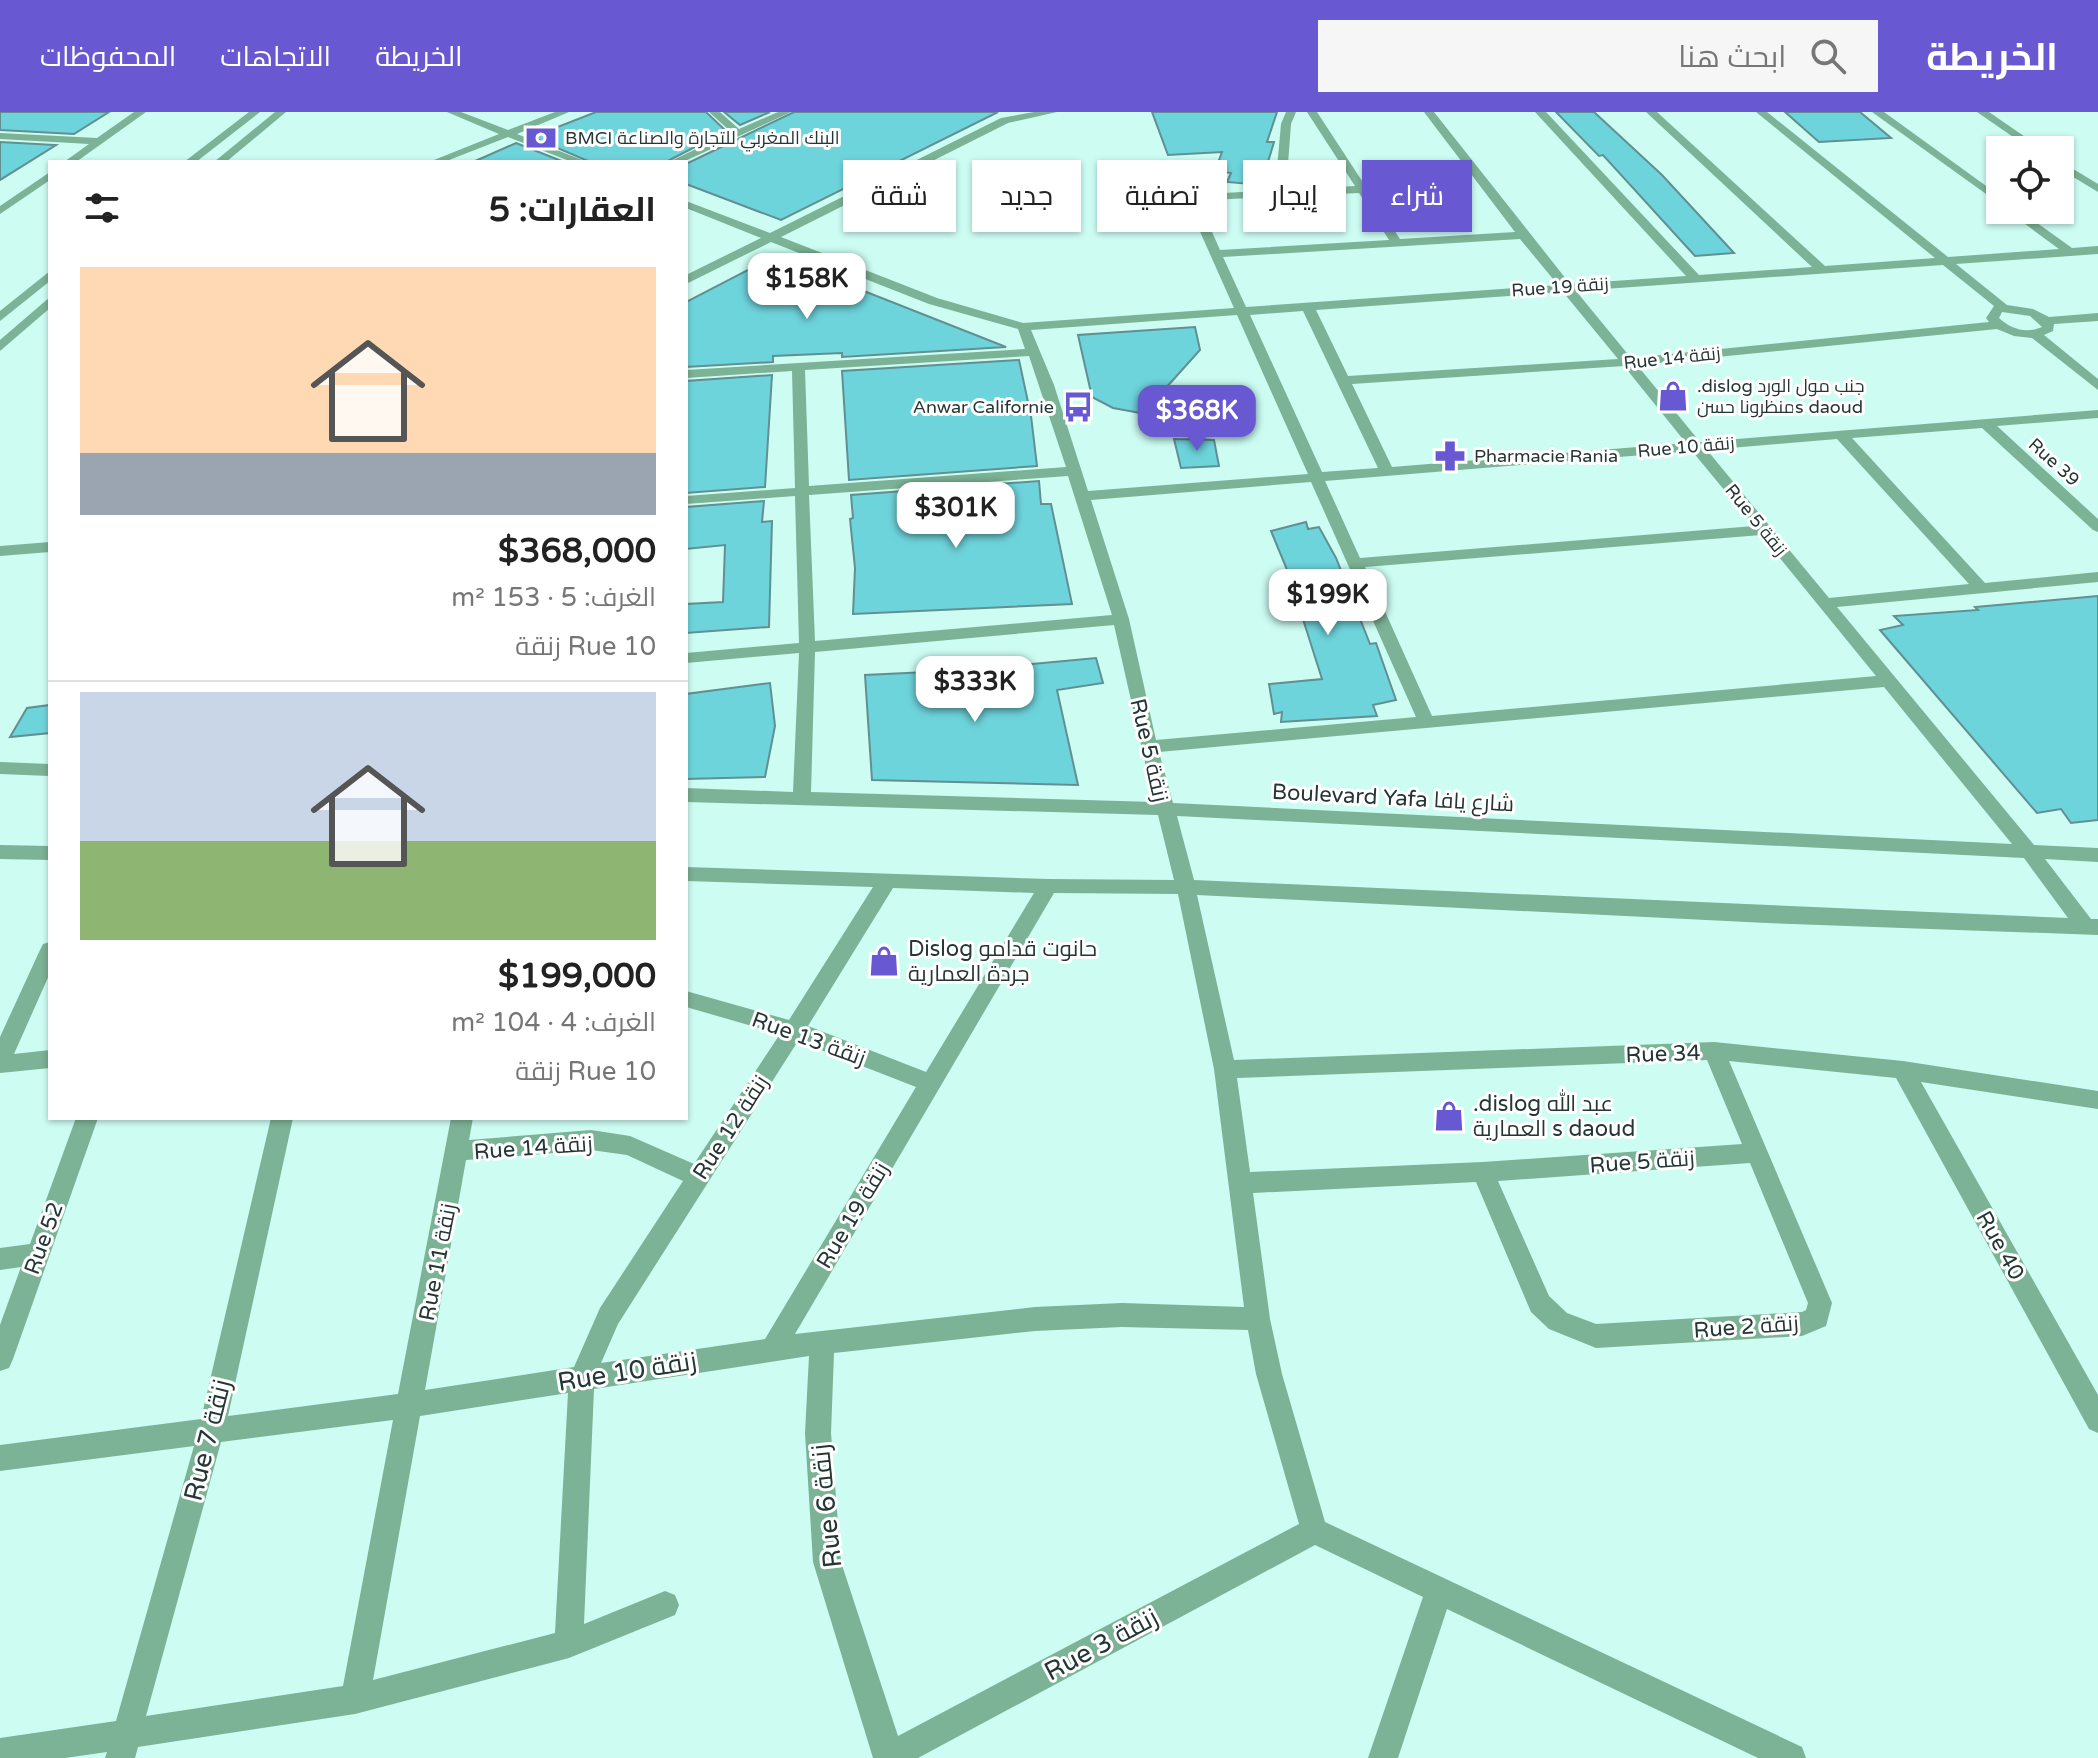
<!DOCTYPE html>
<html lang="ar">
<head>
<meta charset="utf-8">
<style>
  :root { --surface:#fff; --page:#f6f6f6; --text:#222; --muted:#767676; --line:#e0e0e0; --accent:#6858d2 }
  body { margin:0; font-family:"Varela Round",Cairo,sans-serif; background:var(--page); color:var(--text); direction:rtl; height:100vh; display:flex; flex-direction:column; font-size:30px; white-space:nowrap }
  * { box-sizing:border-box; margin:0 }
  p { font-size:26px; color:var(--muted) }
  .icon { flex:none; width:44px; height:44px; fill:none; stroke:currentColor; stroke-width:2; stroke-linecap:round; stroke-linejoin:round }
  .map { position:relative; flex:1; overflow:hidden; direction:ltr }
  .sheet { position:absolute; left:48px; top:48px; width:640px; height:960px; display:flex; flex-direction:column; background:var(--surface); border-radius:0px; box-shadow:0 2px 6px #0004; direction:rtl }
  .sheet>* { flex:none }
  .top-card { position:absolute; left:712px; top:48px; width:760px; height:72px; direction:rtl; display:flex; gap:16px }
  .buttons { position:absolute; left:1986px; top:24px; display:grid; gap:16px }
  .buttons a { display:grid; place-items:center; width:88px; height:88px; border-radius:0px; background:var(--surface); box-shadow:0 2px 6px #0004; font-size:40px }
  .price { position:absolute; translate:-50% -68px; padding:0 18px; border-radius:16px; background:#fff; color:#222; font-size:26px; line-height:52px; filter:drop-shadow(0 2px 4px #0008) }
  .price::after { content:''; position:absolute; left:50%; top:48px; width:24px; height:18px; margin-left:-12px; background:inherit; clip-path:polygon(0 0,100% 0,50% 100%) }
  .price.on { background:var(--accent); color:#fff }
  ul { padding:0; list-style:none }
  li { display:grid; align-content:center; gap:16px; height:424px; padding:0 32px }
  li+li { border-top:2px solid var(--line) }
  li span { display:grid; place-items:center; height:248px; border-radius:0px; color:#555 }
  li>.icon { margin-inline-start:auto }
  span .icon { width:144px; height:144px; fill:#fffc; stroke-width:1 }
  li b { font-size:34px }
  h2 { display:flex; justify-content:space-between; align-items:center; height:96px; padding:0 32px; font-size:34px }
  .tag { padding:0 28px; border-radius:0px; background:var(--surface); box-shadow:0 2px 6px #0004; font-size:28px; line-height:72px }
  .tag.on { background:var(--accent); color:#fff }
  header { display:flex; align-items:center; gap:48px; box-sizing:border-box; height:112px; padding:0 40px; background:var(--accent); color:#fff }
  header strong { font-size:38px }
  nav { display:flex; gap:44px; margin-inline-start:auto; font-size:28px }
  .search { width:560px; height:72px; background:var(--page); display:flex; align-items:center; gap:20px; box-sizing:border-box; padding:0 28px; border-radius:0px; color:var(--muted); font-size:30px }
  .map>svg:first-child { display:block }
  .building { fill:#6ed4dc; stroke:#618f92; stroke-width:2 }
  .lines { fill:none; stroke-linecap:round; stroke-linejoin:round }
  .minor { fill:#7cb295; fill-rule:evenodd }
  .labels { text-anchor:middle; stroke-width:6; stroke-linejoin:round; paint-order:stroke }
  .far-poi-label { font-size:18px; fill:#253734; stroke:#fff; text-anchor:start }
  .far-street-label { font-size:18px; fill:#253734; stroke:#fff }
  .street-label { font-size:22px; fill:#253734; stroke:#fff }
  .poi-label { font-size:22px; fill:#253734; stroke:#fff; text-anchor:start }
  .near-street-label { font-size:26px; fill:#253734; stroke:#fff }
</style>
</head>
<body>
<header>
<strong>الخريطة</strong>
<div class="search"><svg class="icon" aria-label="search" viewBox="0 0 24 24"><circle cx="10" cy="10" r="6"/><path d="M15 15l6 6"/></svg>ابحث هنا</div>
<nav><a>الخريطة</a><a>الاتجاهات</a><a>المحفوظات</a></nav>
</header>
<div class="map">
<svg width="2098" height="1646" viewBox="0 0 2098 1646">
  <rect width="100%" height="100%" fill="#ccfcf2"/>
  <g class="building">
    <polygon points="0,0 109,0 74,22 0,18"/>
    <polygon points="596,0 706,0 726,19 666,50 590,50 532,25"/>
    <polygon points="724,0 770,0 740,13"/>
    <polygon points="794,0 998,0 781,108 686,72 686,52"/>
    <polygon points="1152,0 1277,0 1267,30 1274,30 1261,73 1227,70 1231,61 1215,59 1222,40 1168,43"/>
    <polygon points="1556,0 1594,0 1662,63 1734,141 1695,144 1603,43 1599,44"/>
    <polygon points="1785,0 1860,0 1891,26 1819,30"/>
    <polygon points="0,30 56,33 0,68"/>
    <polygon points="516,31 564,50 473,50"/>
    <polygon points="775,144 1006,235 842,245 842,241 773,244 773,250 686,255 686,190"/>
    <polygon points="1195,215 1200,238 1164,278 1187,283 1195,311 1113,296 1092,285 1078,223"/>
    <polygon points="1019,248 1031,304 1037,354 849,368 842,259"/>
    <polygon points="772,263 765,375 686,381 686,269"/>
    <polygon points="1174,327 1214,328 1219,354 1181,356"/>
    <polygon points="1039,369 1041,392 1051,392 1072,492 853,502 855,456 850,407 853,406 851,383"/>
    <polygon points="764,389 762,410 772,409 769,515 686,521 686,492 723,490 725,433 686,437 686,395"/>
    <polygon points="1306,410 1308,417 1319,415 1336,446 1370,532 1376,531 1396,588 1373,593 1377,604 1281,610 1282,600 1274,602 1269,572 1322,567 1288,460 1271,419"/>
    <polygon points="2098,484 2098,708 2071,711 2061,697 2037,701 1880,518 1903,513 1894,504 1978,498 1975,495"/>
    <polygon points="1096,546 1103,571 1057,578 1078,673 872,668 865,563 970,558"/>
    <polygon points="770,571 775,614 765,665 686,667 686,582"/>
    <polygon points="50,593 50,621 10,625 27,596"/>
  </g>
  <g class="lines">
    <g class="minor">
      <polygon points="134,0 146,0 76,50 64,50 89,32 0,27 0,21 97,26"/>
      <polygon points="249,0 260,0 196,50 184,50"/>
      <polygon points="275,0 286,0 226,50 214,50"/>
      <polygon points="447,0 461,0 508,18 555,0 569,0 517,22 587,50 572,50 508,25 444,50 429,50 499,22"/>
      <polygon points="709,0 720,0 739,17 778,0 791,0 683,50 669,50 731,20"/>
      <path d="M1034,0H1057L1008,11L781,125L937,186L1023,211L1234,196L1189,95L1193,87L1207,82L1275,78L1281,12L1286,0H1296L1291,12L1286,78L1355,74L1307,0H1317L1400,127L1515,120L1424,0H1434L1570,172L1686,164L1535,0H1546L1699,163L1812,155L1646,0H1657L1825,154L1935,146L1756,0H1767L1948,145L2059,137L2006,98H2019L2072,136L2098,134V142L1956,152L2007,193L2033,197L2049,205L2098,201V209L2054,212L2053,219L2044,223L2098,267V278L2032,226L2014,224L1997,217L1637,253L1700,330L2098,298V306L1997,314L2098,407V420L2093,418L1982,316L1852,326L1985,471L2098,460V470L1837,495L2034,733L2098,736V750L2045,747L2091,807H2098V823L1767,811L1197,783L1234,948L1714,930L1903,949L2098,979V997L1921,970L2098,1283V1321L2089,1317L1896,966L1729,949L1832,1191L1826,1214L1802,1224L1596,1236L1549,1217L1531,1200L1476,1070L1253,1081L1270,1207L1282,1262L1325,1410L1802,1635L1806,1646H1758L1447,1497L1398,1646H1368L1423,1485L1315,1433L918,1646H873L813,1450L805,1321L809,1244L594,1277L584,1512L665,1479L675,1483L679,1493L675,1503L569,1546L355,1602L138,1635L135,1646H105L107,1640L65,1646H0V1626L116,1609L194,1334L0,1359V1333L201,1307L271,1006H293L228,1304L398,1282L451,1006H473L469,1028L591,1018L630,1024L694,1052L780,922L686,895V879L789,908L873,775L686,769V755L1048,767L1174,768L1158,703L686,690V676L793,680L799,541L686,551V541L799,531L795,384L686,392V384L795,376L792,259L686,266V258L1025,237L1018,217L929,192L771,130L686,172V163L761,126L686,96V89L770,121L1001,6ZM1359,81L1389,128L1220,138L1201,95L1209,88ZM1520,127L1558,173L1246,195L1223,145ZM1943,153L1994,194L1986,206L1989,210L1631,246L1576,179ZM1563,180L1618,247L1348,264L1316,198ZM1303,199L1378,356L1322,360L1250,203ZM2002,200L2030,204L2042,215C2026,222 2011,217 1999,206ZM1237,203L1308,362L1088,379L1054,273L1031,218ZM1029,244L1066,355L809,374L805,258ZM1624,254L1686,331L1392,355L1352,272ZM1837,327L1969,472L1829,486L1707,338ZM1692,339L1754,414L1360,446L1325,369ZM1068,364L1112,503L815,529L809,383ZM1311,370L1416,605L1156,628L1129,507L1091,388ZM1761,423L1876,564L1432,604L1365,455ZM1114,513L1154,690L811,680L815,540ZM1884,575L2012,732L1173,691L1159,640ZM1177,704L2024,746L2068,806L1194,768ZM893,776L1034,781L926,960L808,914ZM1054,781L1178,782L1214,957L1244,1195L1122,1191L1035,1195L795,1222ZM798,929L916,975L765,1227L601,1251L618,1212ZM1707,948L1742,1032L1483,1050L1250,1060L1237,966ZM591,1038L627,1043L683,1069L600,1196L574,1255L425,1278L466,1048ZM1750,1051L1808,1191L1806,1198L1802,1200L1596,1212L1567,1201L1549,1184L1498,1069ZM1122,1215L1248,1218L1256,1262L1299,1412L898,1624L841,1450L831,1321L834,1241L1035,1219ZM568,1281L555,1521L373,1568L420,1304ZM393,1308L343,1574L146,1604L221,1330Z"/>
      <polygon points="1872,0 1884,0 2000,84 2000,92"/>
      <polygon points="1977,0 1989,0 2044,38 2032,38"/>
      <polygon points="2060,49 2098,72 2098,80 2060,57"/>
      <polygon points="50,60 50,68 0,102 0,94"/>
      <polygon points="50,159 50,169 0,209 0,199"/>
      <polygon points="50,185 50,196 0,239 0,228"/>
      <polygon points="50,430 50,440 0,444 0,434"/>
      <polygon points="0,650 50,652 50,664 0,662"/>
      <polygon points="0,733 50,734 50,748 0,747"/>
      <polygon points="50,830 50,861 14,942 50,938 50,956 0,961 0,925 40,838 43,832"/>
      <polygon points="76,1006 98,1006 13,1247 9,1256 0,1259 0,1213 21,1155 0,1158 0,1136 30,1132"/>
    </g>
  </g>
  <defs>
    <g id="bank-bare" transform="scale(2.4)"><path d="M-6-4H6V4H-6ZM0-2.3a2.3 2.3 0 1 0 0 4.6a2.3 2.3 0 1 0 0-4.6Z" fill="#6858d2" stroke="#fff" stroke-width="2.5" paint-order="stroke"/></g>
    <g id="shop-bare" transform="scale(2.4)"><path d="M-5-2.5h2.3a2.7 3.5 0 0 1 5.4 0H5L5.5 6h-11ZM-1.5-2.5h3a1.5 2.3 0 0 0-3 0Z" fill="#6858d2" stroke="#fff" stroke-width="2.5" paint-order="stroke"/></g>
    <g id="bus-bare" transform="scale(2.4)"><path d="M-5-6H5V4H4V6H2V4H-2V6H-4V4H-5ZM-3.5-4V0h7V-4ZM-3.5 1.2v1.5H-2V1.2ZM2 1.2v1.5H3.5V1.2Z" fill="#6858d2" stroke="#fff" stroke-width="2.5" paint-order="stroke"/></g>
    <g id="pharmacy-bare" transform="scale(2.4)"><path d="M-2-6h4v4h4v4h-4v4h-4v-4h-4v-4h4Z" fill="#6858d2" stroke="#fff" stroke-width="2.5" paint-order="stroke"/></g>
  </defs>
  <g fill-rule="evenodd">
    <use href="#bank-bare" x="541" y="26"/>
    <use href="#shop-bare" x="1673" y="284"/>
    <use href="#bus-bare" x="1078" y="295"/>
    <use href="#pharmacy-bare" x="1450" y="344"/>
    <use href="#shop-bare" x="884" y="849"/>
    <use href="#shop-bare" x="1449" y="1004"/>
  </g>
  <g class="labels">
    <g class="far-poi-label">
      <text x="565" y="32">BMCI البنك المغربي للتجارة والصناعة</text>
      <text x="1697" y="280">.dislog جنب مول الورد<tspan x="1697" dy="21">منظرونا حسنs daoud</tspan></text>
      <text x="1054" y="301" text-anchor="end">Anwar Californie</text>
      <text x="1474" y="350">Pharmacie Rania</text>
    </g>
    <g class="far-street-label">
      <text transform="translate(1560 175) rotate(-4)" y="6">Rue 19 زنقة</text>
      <text transform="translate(1672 246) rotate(-6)" y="6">Rue 14 زنقة</text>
      <text transform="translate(1686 335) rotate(-5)" y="6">Rue 10 زنقة</text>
      <text transform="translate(2054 350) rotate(42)" y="6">Rue 39</text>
      <text transform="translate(1756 408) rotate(51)" y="6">Rue 5 زنقة</text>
    </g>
    <g class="street-label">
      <text transform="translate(1150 638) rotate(77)" y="8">Rue 5 زنقة</text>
      <text transform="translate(1393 685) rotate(3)" y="8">Boulevard Yafa شارع يافا</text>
      <text transform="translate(809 926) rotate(20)" y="8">Rue 13 زنقة</text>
      <text transform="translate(1663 941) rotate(-2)" y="8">Rue 34</text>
      <text transform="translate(730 1015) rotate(-57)" y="8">Rue 12 زنقة</text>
      <text transform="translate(533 1035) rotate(-4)" y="8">Rue 14 زنقة</text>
      <text transform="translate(1642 1049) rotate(-4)" y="8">Rue 5 زنقة</text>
      <text transform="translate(852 1103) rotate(-59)" y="8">Rue 19 زنقة</text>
      <text transform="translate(43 1126) rotate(-70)" y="8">Rue 52</text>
      <text transform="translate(2001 1133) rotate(61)" y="8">Rue 40</text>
      <text transform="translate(437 1150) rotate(-79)" y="8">Rue 11 زنقة</text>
      <text transform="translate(1746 1214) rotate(-4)" y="8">Rue 2 زنقة</text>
    </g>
    <g class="poi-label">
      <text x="908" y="844">Dislog حانوت قدامو<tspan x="908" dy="25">جردة العمارية</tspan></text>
      <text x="1473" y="999">.dislog عبد الله<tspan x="1473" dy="25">العمارية s daoud</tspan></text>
    </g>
    <g class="near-street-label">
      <text transform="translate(627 1259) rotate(-9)" y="9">Rue 10 زنقة</text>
      <text transform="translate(207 1328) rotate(-76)" y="9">Rue 7 زنقة</text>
      <text transform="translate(826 1394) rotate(-96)" y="9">Rue 6 زنقة</text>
      <text transform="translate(1101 1532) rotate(-28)" y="9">Rue 3 زنقة</text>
    </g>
  </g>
</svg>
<div class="buttons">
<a><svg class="icon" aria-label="locate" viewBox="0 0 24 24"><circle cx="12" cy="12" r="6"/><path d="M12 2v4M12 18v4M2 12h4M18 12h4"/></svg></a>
</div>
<b class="price" style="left:807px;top:209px">$158K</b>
<b class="price on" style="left:1197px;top:341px">$368K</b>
<b class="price" style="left:956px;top:438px">$301K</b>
<b class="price" style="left:1328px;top:525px">$199K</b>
<b class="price" style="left:975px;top:612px">$333K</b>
<div class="top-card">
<a class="tag on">شراء</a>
<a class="tag">إيجار</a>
<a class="tag">تصفية</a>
<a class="tag">جديد</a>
<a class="tag">شقة</a>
</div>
<section class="sheet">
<h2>العقارات: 5<svg class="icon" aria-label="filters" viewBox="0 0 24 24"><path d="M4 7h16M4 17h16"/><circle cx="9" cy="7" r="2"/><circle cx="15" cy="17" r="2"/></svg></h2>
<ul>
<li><span style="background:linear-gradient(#ffd9b3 75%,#9aa5b1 0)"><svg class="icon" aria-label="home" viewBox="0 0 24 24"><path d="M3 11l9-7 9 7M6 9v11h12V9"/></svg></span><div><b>$368,000</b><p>الغرف: 5 · 153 m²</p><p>Rue 10 زنقة</p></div></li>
<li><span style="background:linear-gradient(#c9d6e8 60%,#8fb573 0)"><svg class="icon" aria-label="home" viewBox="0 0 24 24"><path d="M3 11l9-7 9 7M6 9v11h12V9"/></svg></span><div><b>$199,000</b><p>الغرف: 4 · 104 m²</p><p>Rue 10 زنقة</p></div></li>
</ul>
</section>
</div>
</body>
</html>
